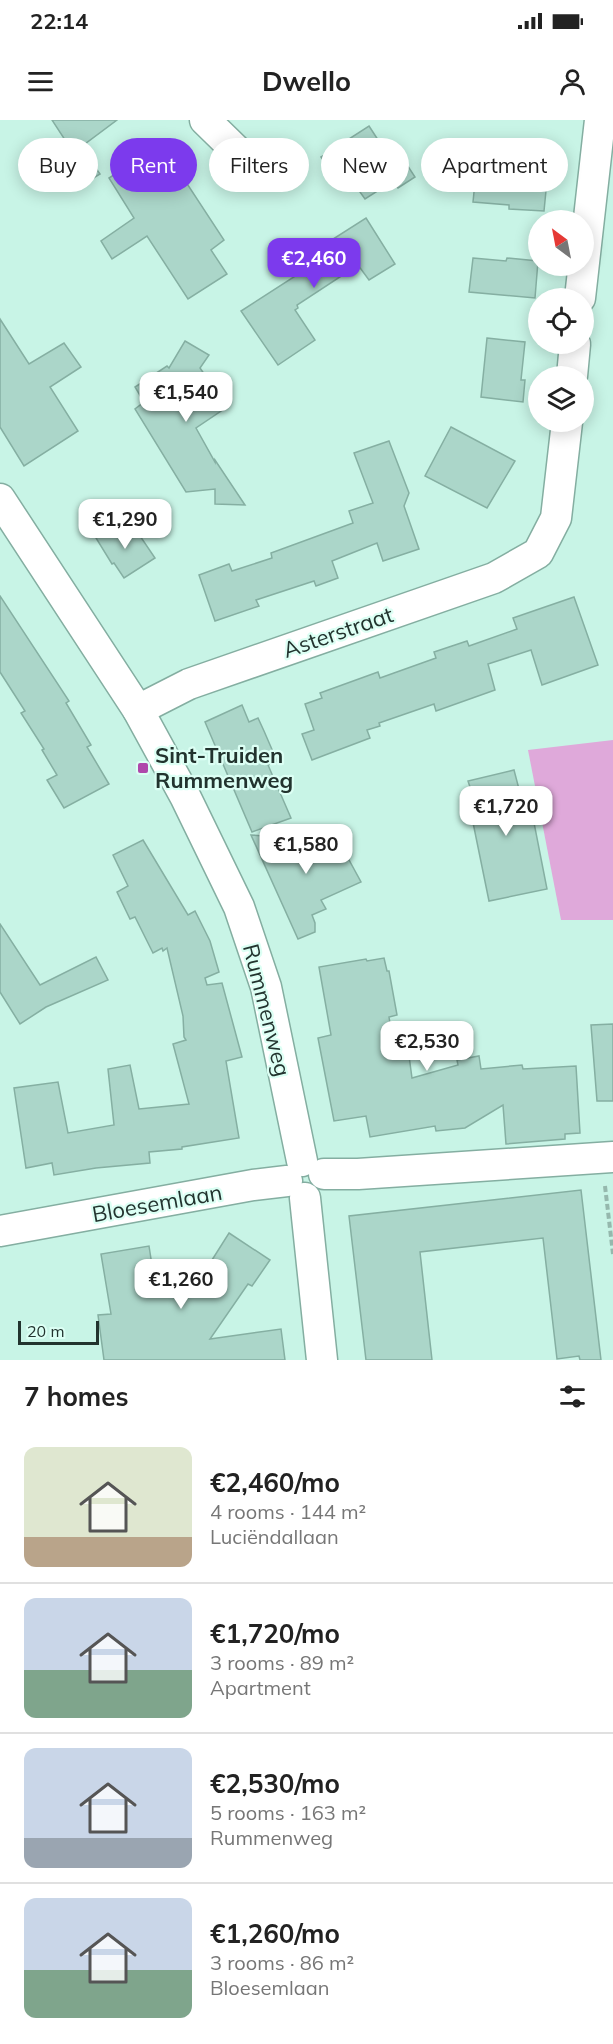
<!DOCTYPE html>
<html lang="en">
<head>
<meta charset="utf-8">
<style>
  :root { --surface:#fff; --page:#f2f2f2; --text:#222; --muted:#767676; --line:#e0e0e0; --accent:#7c3aed }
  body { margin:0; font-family:Mulish,sans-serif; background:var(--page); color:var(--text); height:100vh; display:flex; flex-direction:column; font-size:22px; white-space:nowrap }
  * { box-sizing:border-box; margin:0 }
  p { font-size:20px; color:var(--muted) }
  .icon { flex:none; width:33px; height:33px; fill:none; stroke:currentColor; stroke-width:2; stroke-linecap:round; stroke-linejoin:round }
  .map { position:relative; height:1240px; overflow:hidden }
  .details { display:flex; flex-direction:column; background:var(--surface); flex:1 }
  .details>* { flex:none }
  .banner { position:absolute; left:18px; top:18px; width:578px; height:54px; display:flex; gap:12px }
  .needle { width:39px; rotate:328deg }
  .fabs { position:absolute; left:528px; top:90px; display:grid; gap:12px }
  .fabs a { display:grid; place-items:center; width:66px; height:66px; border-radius:50%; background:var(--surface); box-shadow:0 3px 15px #0003; font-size:30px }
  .scale { position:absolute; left:18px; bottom:15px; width:81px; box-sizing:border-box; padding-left:6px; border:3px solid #22332e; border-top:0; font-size:16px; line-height:21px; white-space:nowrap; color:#22332e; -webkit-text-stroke:4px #dcfff4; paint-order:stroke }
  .price { position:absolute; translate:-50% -51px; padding:0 14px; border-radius:12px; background:#fff; color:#222; font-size:20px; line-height:39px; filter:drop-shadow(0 2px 3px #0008) }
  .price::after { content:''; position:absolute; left:50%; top:36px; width:18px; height:14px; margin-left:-9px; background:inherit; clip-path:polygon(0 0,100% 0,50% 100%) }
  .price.on { background:var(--accent); color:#fff }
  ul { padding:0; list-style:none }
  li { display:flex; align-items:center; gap:18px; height:150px; padding:0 24px }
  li+li { border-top:2px solid var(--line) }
  li span { display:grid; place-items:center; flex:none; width:168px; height:120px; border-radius:12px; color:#555 }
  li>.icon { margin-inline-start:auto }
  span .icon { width:72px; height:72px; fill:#fffc; stroke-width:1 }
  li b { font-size:26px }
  h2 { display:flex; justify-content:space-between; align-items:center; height:72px; padding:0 24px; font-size:26px }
  .pill { padding:0 21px; border-radius:27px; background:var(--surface); box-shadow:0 3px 15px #0003; font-size:21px; line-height:54px }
  .pill.on { background:var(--accent); color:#fff }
  .status { display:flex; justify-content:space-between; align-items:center; height:42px; padding:0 30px; background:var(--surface); direction:ltr }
  .status svg { height:16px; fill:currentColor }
  header { display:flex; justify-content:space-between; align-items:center; height:78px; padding:0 24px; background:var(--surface); font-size:27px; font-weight:700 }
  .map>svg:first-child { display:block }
  .green { fill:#dfa9da }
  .building { fill:#abd6c9; stroke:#85afa2; stroke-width:1.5 }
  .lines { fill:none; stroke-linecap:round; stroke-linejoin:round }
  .street-casing { stroke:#84aea1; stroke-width:33 }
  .path { stroke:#95b8ad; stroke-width:4; stroke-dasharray:6 3; stroke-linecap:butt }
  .street { stroke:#fff; stroke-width:30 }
  .poi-dot { fill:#af48ab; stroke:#dcfff4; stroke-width:2 }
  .labels { text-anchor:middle; stroke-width:4.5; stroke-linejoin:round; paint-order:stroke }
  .street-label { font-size:22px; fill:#22332e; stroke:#dcfff4 }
  .poi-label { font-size:22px; font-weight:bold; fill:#22332e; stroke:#dcfff4; text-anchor:start }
</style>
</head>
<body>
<div class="status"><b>22:14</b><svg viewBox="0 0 49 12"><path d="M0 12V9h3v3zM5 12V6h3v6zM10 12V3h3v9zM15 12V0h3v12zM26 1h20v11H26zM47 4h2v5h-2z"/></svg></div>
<header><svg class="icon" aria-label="menu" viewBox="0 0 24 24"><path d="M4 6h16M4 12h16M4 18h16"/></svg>Dwello<svg class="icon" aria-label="person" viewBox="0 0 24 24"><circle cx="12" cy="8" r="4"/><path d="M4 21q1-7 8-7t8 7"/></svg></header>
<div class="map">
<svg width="613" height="1240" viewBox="0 0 613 1240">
  <rect width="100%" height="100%" fill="#c8f4e6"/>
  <polygon class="green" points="613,620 613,800 561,800 528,630"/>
  <g class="building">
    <polygon points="52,0 117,0 81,27 100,54 77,68 71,58 68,61 55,40 71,29"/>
    <polygon points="369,6 391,40 400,34 415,57 398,68 393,61 365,79 350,58 338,64 321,37"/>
    <polygon points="161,24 224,120 211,130 227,154 188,179 147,116 112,139 101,121 134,98 109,58"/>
    <polygon points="478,32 549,40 544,91 509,89 509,85 473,82"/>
    <polygon points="366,98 395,144 369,160 358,145 297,185 298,188 295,190 315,220 278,245 241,191 314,144 308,135"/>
    <polygon points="473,138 506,141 507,138 538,141 535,178 469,172"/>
    <polygon points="0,199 29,244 64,223 81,247 50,267 78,311 24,346 0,307"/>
    <polygon points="487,218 525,222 521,260 525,260 523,282 481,277"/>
    <polygon points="185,221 209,235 200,248 227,287 196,308 215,342 215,340 245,385 215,384 215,369 186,372 135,289 144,282 135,267 167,246 169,248"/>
    <polygon points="451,307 515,341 487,388 425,356"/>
    <polygon points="389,321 409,373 404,386 419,429 383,441 377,423 332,441 338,458 316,466 314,461 256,480 259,486 215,501 199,455 229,444 232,451 272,438 271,433 353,403 349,391 373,383 354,333"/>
    <polygon points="118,404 125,416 136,410 155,438 124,458 114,443 112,444 96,418"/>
    <polygon points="0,476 69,581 66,583 91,625 87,627 109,664 64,688 47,660 57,655 42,630 44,629 21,593 25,591 0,552"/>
    <polygon points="574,477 598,545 542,565 531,530 488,544 495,570 436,591 434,584 379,603 380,606 367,610 370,618 312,640 302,614 314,610 305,584 322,578 320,573 378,552 380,558 436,538 434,532 467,521 469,526 517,509 513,498"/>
    <polygon points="242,585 249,602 258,598 264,611 277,641 268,645 291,698 252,712 205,602"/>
    <polygon points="514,650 520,673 528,672 547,769 489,781 469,683 475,682 468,661"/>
    <polygon points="251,715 345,722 348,738 361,762 321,780 326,789 312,795 315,803 315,812 298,819"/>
    <polygon points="143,720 188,795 195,791 210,821 219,852 205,858 207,865 222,863 242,937 226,941 239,1018 182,1027 182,1029 149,1032 150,1043 96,1048 54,1055 52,1043 26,1048 14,968 58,962 68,1013 114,1005 108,949 130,945 139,989 189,984 173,924 186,920 184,917 183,896 167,828 163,831 162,828 153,833 135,797 130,799 117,772 128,766 113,735"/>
    <polygon points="0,804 40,865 96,837 108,860 46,887 20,904 0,872"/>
    <polygon points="384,838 387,851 389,851 397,895 389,897 396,939 409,936 412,958 458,945 457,940 479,936 481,949 522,945 523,949 576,946 580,1013 565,1014 565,1019 506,1024 503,985 465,1008 436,1011 435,1006 370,1017 366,996 334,1001 318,918 331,915 319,847 366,839 367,841"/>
    <polygon points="613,904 613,981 597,981 591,905"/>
    <polygon points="581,1070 601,1240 580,1240 579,1236 557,1239 543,1118 420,1132 432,1240 366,1240 349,1096"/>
    <polygon points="229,1113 270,1140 252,1166 248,1164 210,1219 281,1209 285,1240 104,1240 98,1195 111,1194 101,1134 149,1126 156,1171 195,1174 215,1143 212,1140"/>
  </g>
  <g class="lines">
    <g class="street-casing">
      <g id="street">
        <polyline points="205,0 249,43"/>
        <polyline points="580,178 600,0"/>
        <polyline points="572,256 575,224"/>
        <polyline points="0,379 138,590 185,676 239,787 266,867 302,1041"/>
        <polyline points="138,590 189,564 494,458 538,433 556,398 567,302"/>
        <polyline points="324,1054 358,1054 613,1037"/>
        <polyline points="305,1078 322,1240"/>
        <polyline points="0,1111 253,1065 287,1061"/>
      </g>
    </g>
    <polyline class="path" points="605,1066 613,1134"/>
    <use href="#street" class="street"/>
  </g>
  <rect class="poi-dot" x="137" y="642" width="12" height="12" rx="3"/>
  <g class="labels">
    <g class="street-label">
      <text transform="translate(338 512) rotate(-19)" y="8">Asterstraat</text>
      <text transform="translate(267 890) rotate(76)" y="8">Rummenweg</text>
      <text transform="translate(157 1083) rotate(-10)" y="8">Bloesemlaan</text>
    </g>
    <g class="poi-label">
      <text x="155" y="643">Sint-Truiden<tspan x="155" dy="25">Rummenweg</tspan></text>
    </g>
  </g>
</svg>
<div class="fabs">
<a><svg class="needle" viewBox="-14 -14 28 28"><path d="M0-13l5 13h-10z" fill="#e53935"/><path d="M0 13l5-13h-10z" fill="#767676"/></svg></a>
<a><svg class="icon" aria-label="locate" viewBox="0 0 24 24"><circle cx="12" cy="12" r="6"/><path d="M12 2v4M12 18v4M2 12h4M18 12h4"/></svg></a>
<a><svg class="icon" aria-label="layers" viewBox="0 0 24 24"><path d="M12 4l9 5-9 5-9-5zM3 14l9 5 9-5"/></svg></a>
</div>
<div class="scale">20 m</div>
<b class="price on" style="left:314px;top:169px">€2,460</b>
<b class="price" style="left:186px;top:303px">€1,540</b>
<b class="price" style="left:125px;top:430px">€1,290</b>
<b class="price" style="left:506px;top:717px">€1,720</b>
<b class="price" style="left:306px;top:755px">€1,580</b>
<b class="price" style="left:427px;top:952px">€2,530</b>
<b class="price" style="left:181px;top:1190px">€1,260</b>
<div class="banner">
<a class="pill">Buy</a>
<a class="pill on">Rent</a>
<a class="pill">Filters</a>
<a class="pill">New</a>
<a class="pill">Apartment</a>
</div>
</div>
<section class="details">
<h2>7 homes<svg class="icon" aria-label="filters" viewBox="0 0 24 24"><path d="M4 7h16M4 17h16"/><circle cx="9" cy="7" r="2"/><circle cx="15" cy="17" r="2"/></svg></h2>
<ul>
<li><span style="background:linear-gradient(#dfe7d0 75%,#b9a48a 0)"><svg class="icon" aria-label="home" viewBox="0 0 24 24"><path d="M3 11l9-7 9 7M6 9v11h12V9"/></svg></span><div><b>€2,460/mo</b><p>4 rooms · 144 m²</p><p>Luciëndallaan</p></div></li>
<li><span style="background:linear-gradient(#c9d6e8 60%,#7fa58c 0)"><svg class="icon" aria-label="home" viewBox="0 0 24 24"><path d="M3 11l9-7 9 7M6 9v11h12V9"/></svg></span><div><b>€1,720/mo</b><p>3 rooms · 89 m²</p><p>Apartment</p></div></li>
<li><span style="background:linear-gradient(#c9d6e8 75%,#9aa5b1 0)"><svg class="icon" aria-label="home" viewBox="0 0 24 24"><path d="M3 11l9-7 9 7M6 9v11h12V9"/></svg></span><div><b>€2,530/mo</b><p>5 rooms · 163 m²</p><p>Rummenweg</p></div></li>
<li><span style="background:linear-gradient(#c9d6e8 60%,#7fa58c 0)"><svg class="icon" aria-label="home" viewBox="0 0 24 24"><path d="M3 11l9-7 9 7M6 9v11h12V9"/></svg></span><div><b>€1,260/mo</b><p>3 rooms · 86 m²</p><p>Bloesemlaan</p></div></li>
</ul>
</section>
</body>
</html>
